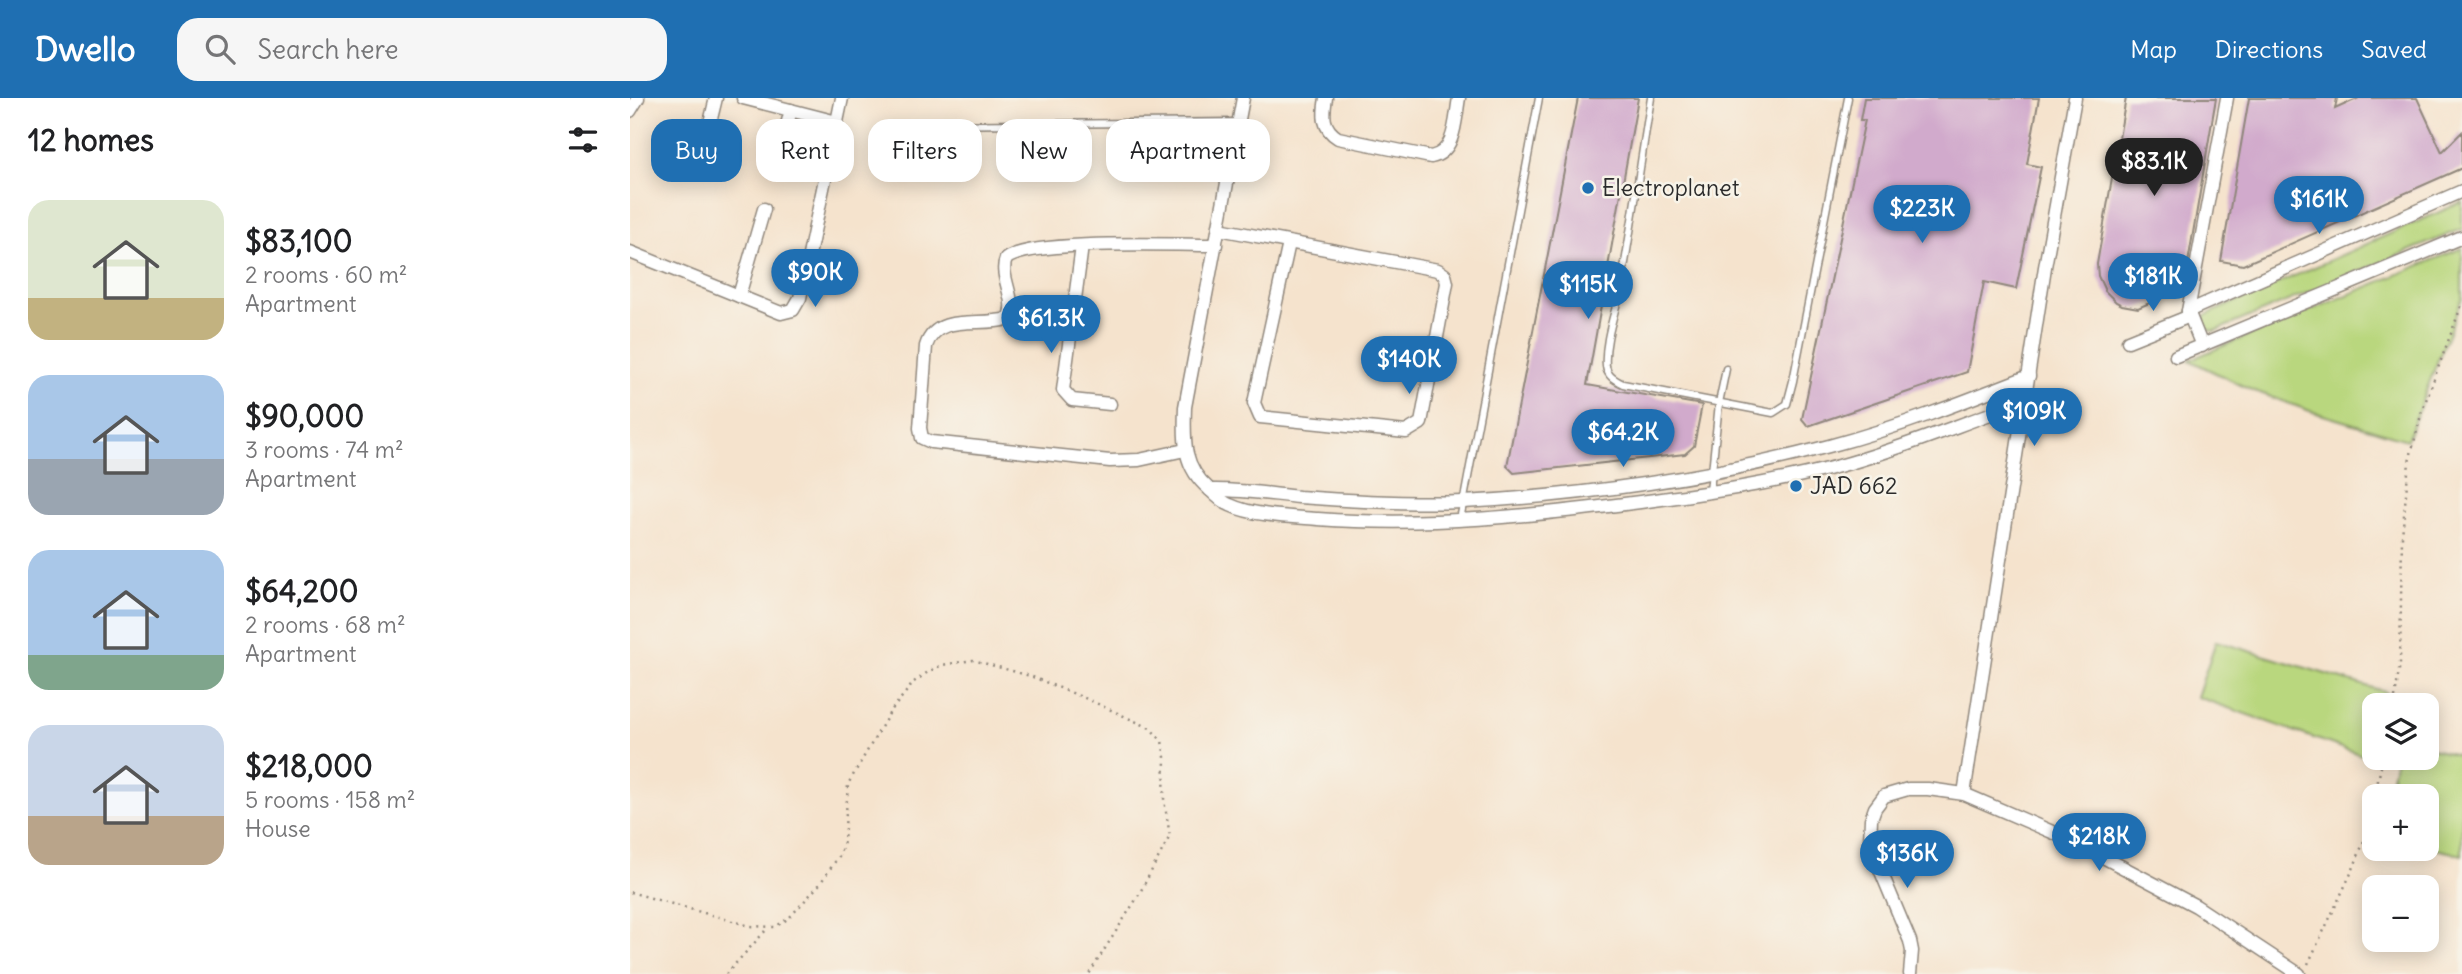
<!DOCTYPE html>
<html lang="en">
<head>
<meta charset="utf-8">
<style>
  :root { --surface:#fff; --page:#f6f6f6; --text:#202124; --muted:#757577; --accent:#1f6fb2 }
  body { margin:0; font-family:Delius,sans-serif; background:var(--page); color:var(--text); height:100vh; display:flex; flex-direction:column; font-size:26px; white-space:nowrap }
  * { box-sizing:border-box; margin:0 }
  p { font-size:23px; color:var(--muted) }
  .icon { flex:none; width:38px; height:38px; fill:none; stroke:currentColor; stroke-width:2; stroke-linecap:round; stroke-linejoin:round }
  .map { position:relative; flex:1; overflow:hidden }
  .panel { display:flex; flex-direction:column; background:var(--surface); width:630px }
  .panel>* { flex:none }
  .banner { position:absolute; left:21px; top:21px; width:665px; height:63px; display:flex; gap:14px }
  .buttons { position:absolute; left:1732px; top:595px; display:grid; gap:14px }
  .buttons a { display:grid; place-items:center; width:77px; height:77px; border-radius:14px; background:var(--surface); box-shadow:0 4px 18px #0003; font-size:35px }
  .price { position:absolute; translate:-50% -60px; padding:0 16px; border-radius:24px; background:var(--accent); color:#fff; font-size:23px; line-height:46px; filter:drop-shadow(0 2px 4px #0008) }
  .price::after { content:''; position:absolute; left:50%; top:42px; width:21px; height:16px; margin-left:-10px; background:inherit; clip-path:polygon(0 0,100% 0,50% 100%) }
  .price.active { background:#222; color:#fff }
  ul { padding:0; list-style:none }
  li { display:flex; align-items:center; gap:21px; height:175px; padding:0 28px }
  li span { display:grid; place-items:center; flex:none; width:196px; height:140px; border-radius:21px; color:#555 }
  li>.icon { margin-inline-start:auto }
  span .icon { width:84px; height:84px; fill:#fffc; stroke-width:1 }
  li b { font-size:30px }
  h2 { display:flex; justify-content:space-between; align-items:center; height:84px; padding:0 28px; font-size:30px }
  .pill { padding:0 24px; border-radius:21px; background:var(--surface); box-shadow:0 4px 18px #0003; font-size:24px; line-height:63px }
  .pill.active { background:var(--accent); color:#fff }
  header { display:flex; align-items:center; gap:42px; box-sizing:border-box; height:98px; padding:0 35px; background:var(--accent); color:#fff }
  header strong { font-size:33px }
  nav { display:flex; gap:38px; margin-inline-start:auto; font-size:24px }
  .search { width:490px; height:63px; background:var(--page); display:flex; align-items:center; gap:18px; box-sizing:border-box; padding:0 24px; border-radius:21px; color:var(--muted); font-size:26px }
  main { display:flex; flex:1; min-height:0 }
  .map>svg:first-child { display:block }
  .green { fill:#b9d77e; stroke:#728154; stroke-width:2 }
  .building { fill:#d1aacc }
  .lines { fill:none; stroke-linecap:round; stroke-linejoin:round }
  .service-casing { stroke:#90877c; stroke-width:9 }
  .minor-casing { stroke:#90877c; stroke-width:15 }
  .path { stroke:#90877c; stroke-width:2.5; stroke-dasharray:2 5; stroke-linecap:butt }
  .service { stroke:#fff; stroke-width:6 }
  .minor { stroke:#fff; stroke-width:12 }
  .poi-dot { fill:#1f6fb2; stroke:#f7f3e8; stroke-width:2.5 }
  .labels { text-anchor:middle; stroke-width:5; stroke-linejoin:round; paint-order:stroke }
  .poi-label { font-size:23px; fill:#2b2b2b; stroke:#f7f3e8; text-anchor:start }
</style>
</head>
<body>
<header>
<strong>Dwello</strong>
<div class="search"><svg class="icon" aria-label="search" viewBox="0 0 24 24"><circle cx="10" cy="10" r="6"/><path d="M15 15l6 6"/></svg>Search here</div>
<nav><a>Map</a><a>Directions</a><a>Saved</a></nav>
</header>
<main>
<section class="panel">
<h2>12 homes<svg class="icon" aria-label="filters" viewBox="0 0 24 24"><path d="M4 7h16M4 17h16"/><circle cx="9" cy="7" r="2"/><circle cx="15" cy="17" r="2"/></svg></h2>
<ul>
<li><span style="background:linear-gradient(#dfe7d0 70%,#c2b280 0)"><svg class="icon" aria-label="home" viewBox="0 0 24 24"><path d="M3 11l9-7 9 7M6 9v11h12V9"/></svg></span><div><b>$83,100</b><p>2 rooms · 60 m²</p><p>Apartment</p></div></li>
<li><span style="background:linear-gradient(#a9c7e8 60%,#9aa5b1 0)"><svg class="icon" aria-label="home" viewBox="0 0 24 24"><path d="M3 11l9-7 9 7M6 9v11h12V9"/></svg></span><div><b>$90,000</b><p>3 rooms · 74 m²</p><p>Apartment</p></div></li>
<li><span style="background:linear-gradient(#a9c7e8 75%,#7fa58c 0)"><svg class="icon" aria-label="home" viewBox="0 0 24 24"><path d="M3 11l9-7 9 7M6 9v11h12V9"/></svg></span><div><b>$64,200</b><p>2 rooms · 68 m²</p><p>Apartment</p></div></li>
<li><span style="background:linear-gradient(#c9d6e8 65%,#b9a48a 0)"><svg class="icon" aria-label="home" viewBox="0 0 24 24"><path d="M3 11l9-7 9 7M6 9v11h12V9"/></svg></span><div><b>$218,000</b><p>5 rooms · 158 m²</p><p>House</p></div></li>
</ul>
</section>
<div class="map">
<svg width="1832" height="876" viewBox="0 0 1832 876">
  <rect width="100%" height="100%" fill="#f7f3e8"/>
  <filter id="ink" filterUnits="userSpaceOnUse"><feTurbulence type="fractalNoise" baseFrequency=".0143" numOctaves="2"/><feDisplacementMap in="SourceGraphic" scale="14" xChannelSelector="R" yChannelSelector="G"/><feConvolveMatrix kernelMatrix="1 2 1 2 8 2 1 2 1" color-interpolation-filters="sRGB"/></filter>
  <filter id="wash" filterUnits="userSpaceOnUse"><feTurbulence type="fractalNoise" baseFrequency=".00686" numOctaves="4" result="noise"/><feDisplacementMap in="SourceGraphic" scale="28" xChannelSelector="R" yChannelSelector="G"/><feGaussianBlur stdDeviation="1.57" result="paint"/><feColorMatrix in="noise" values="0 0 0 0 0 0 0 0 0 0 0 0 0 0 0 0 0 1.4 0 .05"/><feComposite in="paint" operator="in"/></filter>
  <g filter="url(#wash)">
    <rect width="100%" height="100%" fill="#f5e3cd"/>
    <g class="green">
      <polygon points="1832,104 1832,131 1585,233 1578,232 1574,226 1574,219 1578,216"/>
      <polygon points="1832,150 1832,200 1777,342 1680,313 1619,291 1559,262"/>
      <polygon points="1586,543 1756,594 1753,607 1745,607 1745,650 1743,661 1567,599"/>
      <polygon points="1797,650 1832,658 1832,757 1797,749 1797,698 1758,698 1766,660 1797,660"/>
    </g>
    <g id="blocks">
      <g class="building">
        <polygon points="948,0 1008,0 957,287 1072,307 1064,348 1055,356 884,375 877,368"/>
        <polygon points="1234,0 1409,0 1397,66 1411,69 1386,191 1354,184 1337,274 1178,328 1172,321 1235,22 1230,22"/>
        <polygon points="1496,0 1586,0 1554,188 1550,192 1508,210 1492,207 1486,204 1475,193 1468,178 1467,166"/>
        <polygon points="1619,0 1707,0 1705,11 1729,0 1787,0 1812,54 1832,34 1832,70 1613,167 1591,163"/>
      </g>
    </g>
  </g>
  <g filter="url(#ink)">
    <use href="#blocks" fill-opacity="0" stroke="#90877c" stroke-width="2"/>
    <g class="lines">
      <g class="service-casing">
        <g id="service">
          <path d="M1021,0C1011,62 1002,126 991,188C986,213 974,242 976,268C977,278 985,282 993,286L1143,315L1157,306L1163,283L1218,0"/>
          <polyline points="292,27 608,24"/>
          <polyline points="1080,393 1089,305 1096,271"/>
          <polyline points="830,422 909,0"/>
        </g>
      </g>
      <g class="minor-casing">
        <g id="minor">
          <polyline points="113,0 207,24"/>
          <path d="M613,0L555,309C554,342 552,368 579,391C585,397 592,404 600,407C623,418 663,419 688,421C797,429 903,418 1010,404C1077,395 1143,386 1209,368C1272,351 1332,325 1394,304"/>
          <path d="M696,0C693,17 692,30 708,40L801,59C826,54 825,21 829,0"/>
          <polyline points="0,13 8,0"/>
          <polyline points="146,67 161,12"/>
          <polyline points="68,74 86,0"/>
          <polyline points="589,131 808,172 815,177 817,185 791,325 776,334 630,319 624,305 659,145"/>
          <polyline points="452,148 433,292 442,302 480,306"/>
          <polyline points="0,154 151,215 163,212 170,200 212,0"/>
          <polyline points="109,198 134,111"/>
          <polyline points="1558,213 1832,93"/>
          <polyline points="1498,243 1560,218"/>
          <polyline points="1572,248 1558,213 1597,0"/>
          <polyline points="1546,258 1832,139"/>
          <path d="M555,352L509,362L480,363L301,344L292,340L290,330L296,248C307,214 350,229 377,221C390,205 368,179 376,161C399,141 547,147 586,147"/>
          <path d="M580,392C610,391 639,396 669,399C724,403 778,406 833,404C951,398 1085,379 1199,348C1267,330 1333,304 1399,278"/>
          <polyline points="1334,696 1415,169 1445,0"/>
          <polyline points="1280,876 1282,853 1280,843 1242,752 1240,744 1241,721 1245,710 1254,698 1278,691 1298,691 1334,696 1443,743 1566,808 1669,876"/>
        </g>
      </g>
      <g class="path">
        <polyline points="1764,607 1770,565 1772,438 1779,364 1792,313 1832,206"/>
        <polyline points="0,794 120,828 145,829 159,820 189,787 209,758 214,744 218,686 260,614 284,584 298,574 312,567 343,562 400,578 457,601 520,630 532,643 535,659 534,702 540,738 507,800 459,876"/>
        <polyline points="1678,866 1724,769 1735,740 1753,660"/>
        <polyline points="96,876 138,830"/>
      </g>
      <use href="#service" class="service"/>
      <use href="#minor" class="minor"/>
    </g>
  </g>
  <g class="poi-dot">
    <circle cx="958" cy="90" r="7"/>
    <circle cx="1166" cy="388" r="7"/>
  </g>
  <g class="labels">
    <g class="poi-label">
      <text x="972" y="98">Electroplanet</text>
      <text x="1180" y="396">JAD 662</text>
    </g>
  </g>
</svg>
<div class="buttons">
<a><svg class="icon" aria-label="layers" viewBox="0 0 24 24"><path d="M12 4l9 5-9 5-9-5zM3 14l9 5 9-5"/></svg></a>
<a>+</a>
<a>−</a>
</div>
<b class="price active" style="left:1524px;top:100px">$83.1K</b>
<b class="price" style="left:1689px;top:138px">$161K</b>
<b class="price" style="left:1292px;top:147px">$223K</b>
<b class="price" style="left:185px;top:211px">$90K</b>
<b class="price" style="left:1523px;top:215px">$181K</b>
<b class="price" style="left:958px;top:223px">$115K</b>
<b class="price" style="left:421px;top:257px">$61.3K</b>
<b class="price" style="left:779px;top:298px">$140K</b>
<b class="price" style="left:1404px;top:350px">$109K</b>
<b class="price" style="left:993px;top:371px">$64.2K</b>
<b class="price" style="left:1469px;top:775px">$218K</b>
<b class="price" style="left:1277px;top:792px">$136K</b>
<div class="banner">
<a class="pill active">Buy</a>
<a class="pill">Rent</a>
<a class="pill">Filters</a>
<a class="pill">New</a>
<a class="pill">Apartment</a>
</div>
</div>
</main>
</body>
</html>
